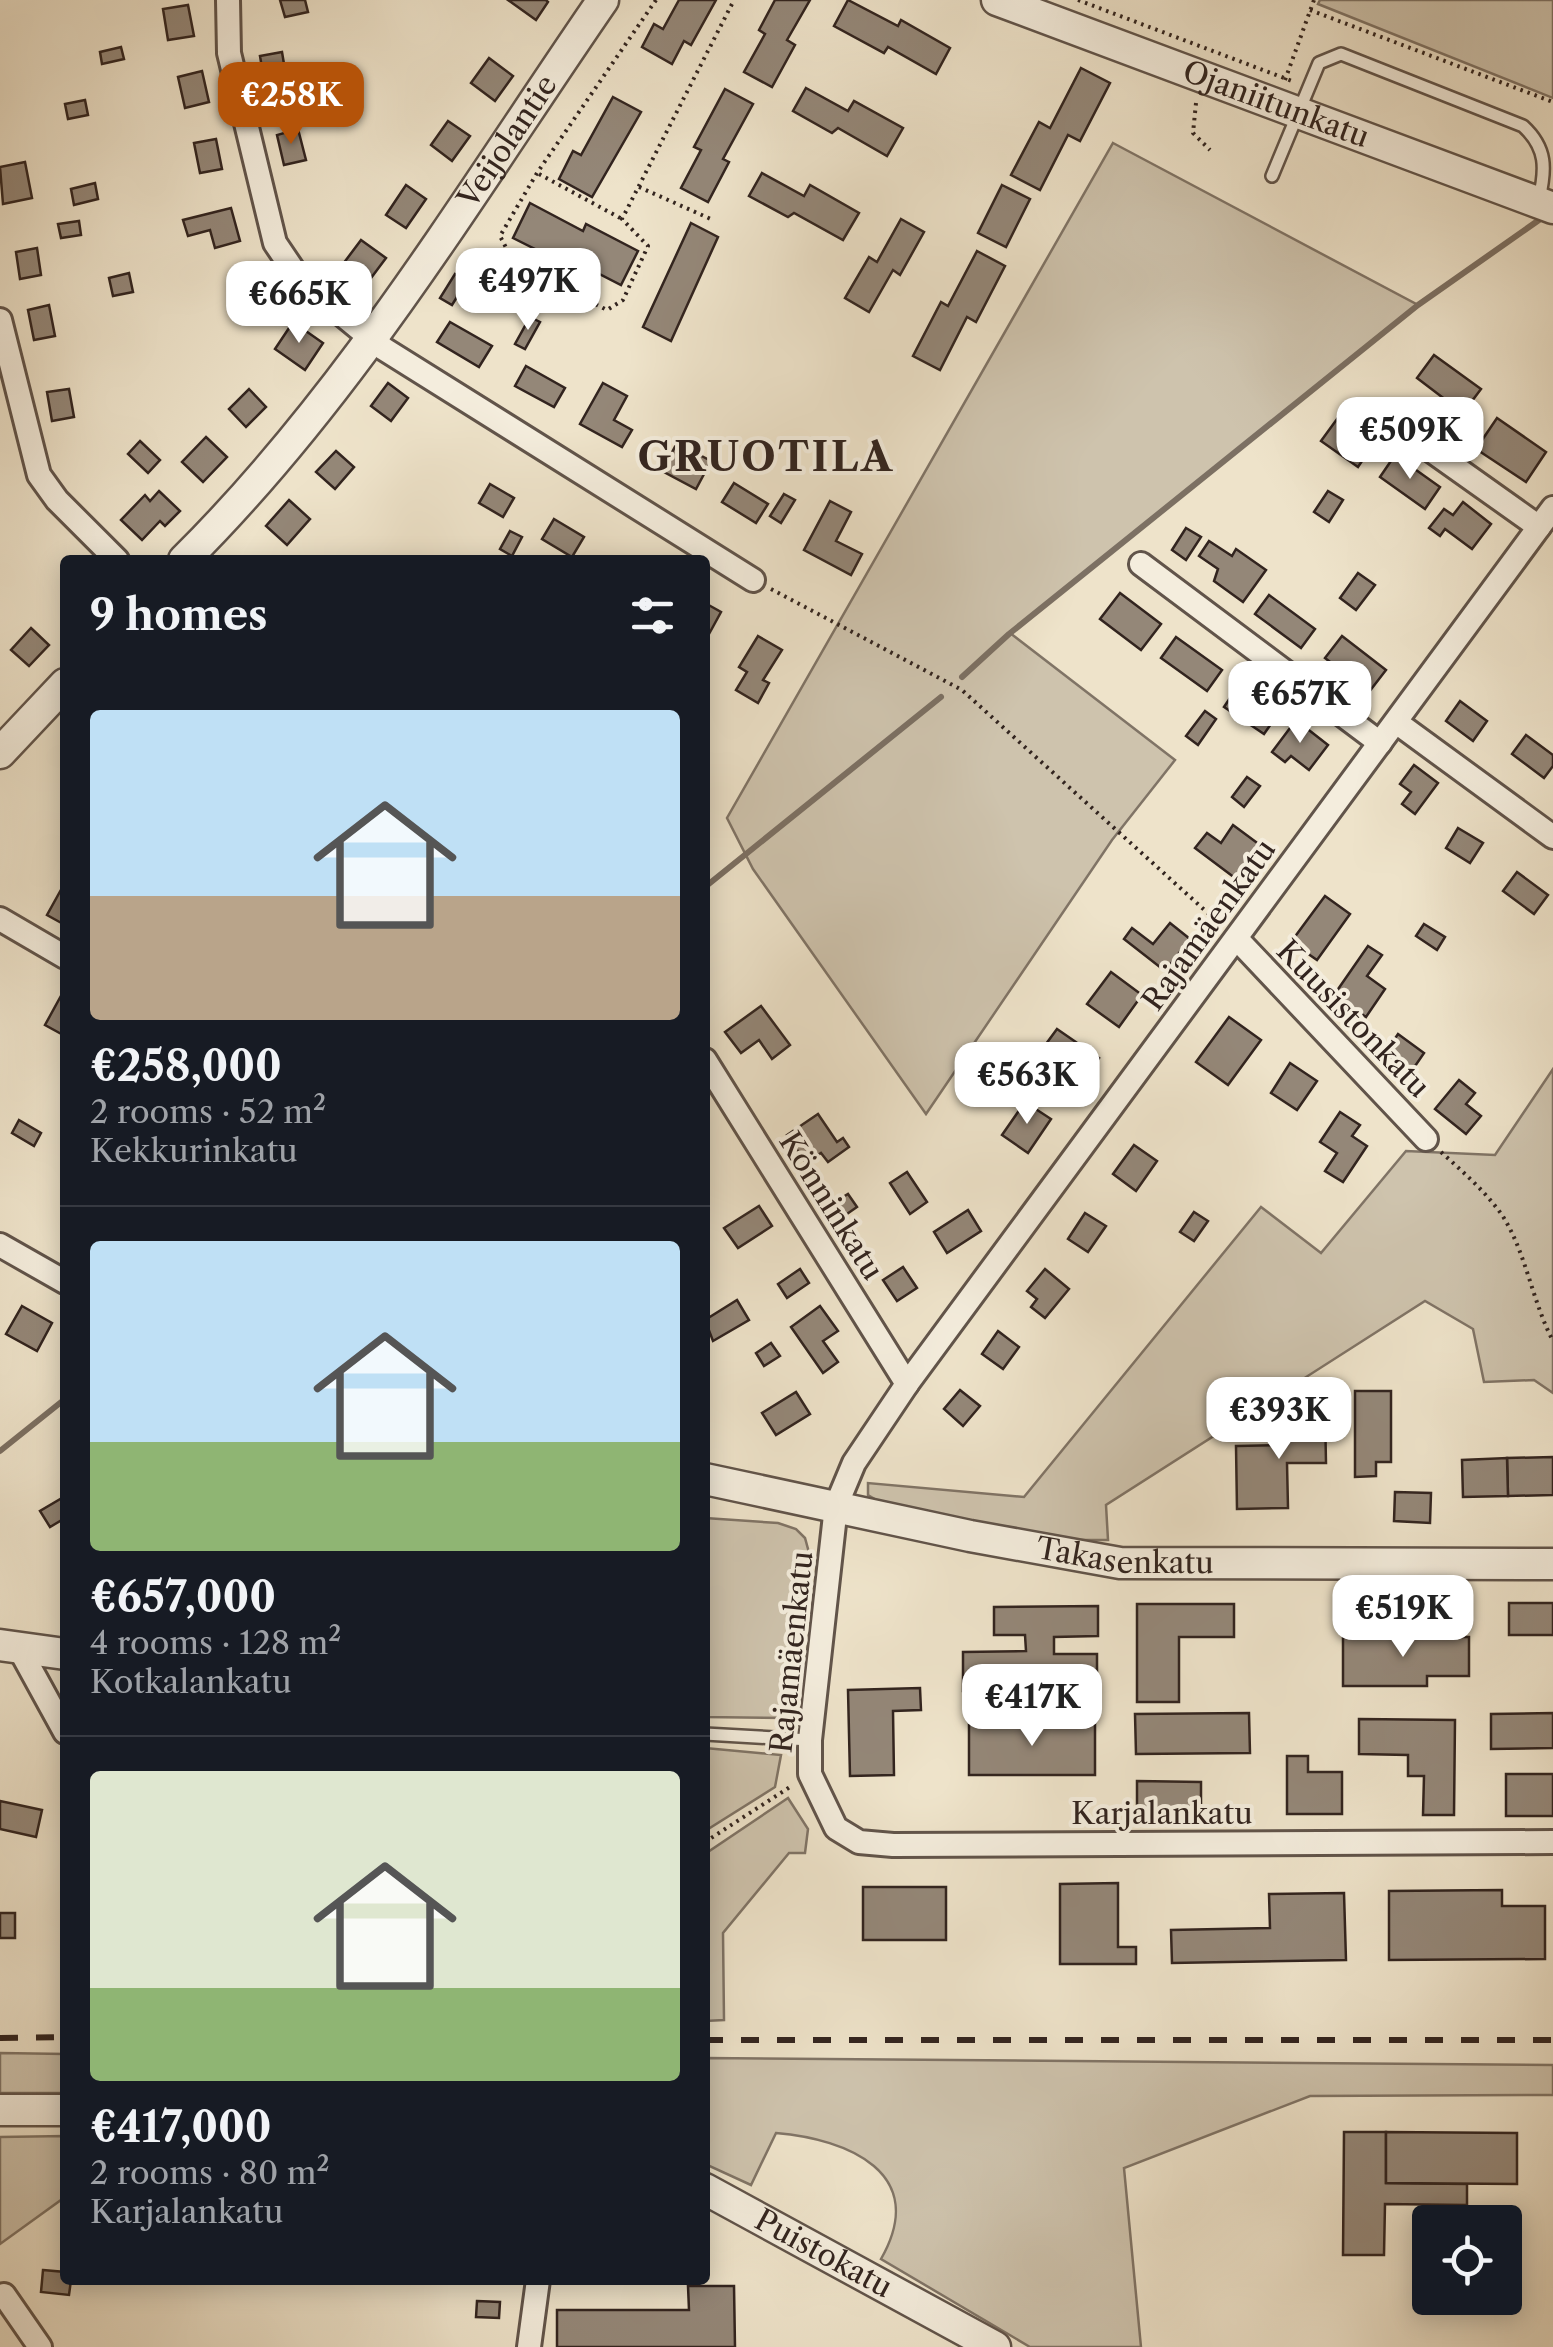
<!DOCTYPE html>
<html lang="en">
<head>
<meta charset="utf-8">
<style>
  :root { --surface:#171b24; --page:#242831; --text:#f1f3f6; --muted:#9ea1a6; --line:#363941; --accent:#b45309 }
  body { margin:0; font-family:"Libre Caslon Text",serif; background:var(--page); color:var(--text); height:100vh; display:flex; flex-direction:column; font-size:38px; white-space:nowrap }
  * { box-sizing:border-box; margin:0 }
  p { font-size:32px; color:var(--muted) }
  .icon { flex:none; width:55px; height:55px; fill:none; stroke:currentColor; stroke-width:2; stroke-linecap:round; stroke-linejoin:round }
  .map { position:relative; flex:1; overflow:hidden }
  .sheet { position:absolute; left:60px; top:555px; width:650px; height:1730px; display:flex; flex-direction:column; background:var(--surface); border-radius:10px; box-shadow:0 5px 25px #0003 }
  .sheet>* { flex:none }
  .tools { position:absolute; left:1412px; top:2205px; display:grid; gap:20px }
  .tools a { display:grid; place-items:center; width:110px; height:110px; border-radius:10px; background:var(--surface); box-shadow:0 5px 25px #0003; font-size:50px }
  .price { position:absolute; translate:-50% -85px; padding:0 22px; border-radius:20px; background:#fff; color:#222; font-size:32px; line-height:65px; filter:drop-shadow(0 2px 5px #0008) }
  .price::after { content:''; position:absolute; left:50%; top:60px; width:30px; height:22px; margin-left:-15px; background:inherit; clip-path:polygon(0 0,100% 0,50% 100%) }
  .price.current { background:var(--accent); color:#fff }
  ul { padding:0; list-style:none }
  li { display:grid; align-content:center; gap:20px; height:530px; padding:0 30px }
  li+li { border-top:2px solid var(--line) }
  li span { display:grid; place-items:center; height:310px; border-radius:10px; color:#555 }
  li>.icon { margin-inline-start:auto }
  span .icon { width:180px; height:180px; fill:#fffc; stroke-width:1 }
  li b { font-size:42px }
  h2 { display:flex; justify-content:space-between; align-items:center; height:120px; padding:0 30px; font-size:42px }
  .map>svg:first-child { display:block }
  .green { fill:#cec3ad; stroke:#807466; stroke-width:2.5 }
  .lines { fill:none; stroke-linecap:round; stroke-linejoin:round }
  .stream { stroke:#7c7063; stroke-width:6 }
  .building { fill:#948778; stroke:#32241f; stroke-width:2.5 }
  .service-casing { stroke:#61544a; stroke-width:16 }
  .minor-casing { stroke:#61544a; stroke-width:28 }
  .tertiary-casing { stroke:#61544a; stroke-width:35 }
  .path { stroke:#32241f; stroke-width:4; stroke-dasharray:2.5 5; stroke-linecap:butt }
  .service { stroke:#f4eddd; stroke-width:11 }
  .minor { stroke:#f4eddd; stroke-width:22 }
  .tertiary { stroke:#f4eddd; stroke-width:30 }
  .rail { stroke:#32241f; stroke-width:6; stroke-dasharray:18 18; stroke-linecap:butt }
  .labels { text-anchor:middle; stroke-width:8; stroke-linejoin:round; paint-order:stroke }
  .street-label { font-size:30px; fill:#32241f; stroke:#f4eddd }
  .district-label { font-size:40px; font-weight:bold; letter-spacing:2.5px; fill:#32241f; stroke:#f4eddd }
</style>
</head>
<body>
<div class="map">
<svg width="1553" height="2347" viewBox="0 0 1553 2347">
  <rect width="100%" height="100%" fill="#eee3ca"/>
  <filter id="stains"><feTurbulence type="fractalNoise" baseFrequency=".002" numOctaves="4"/><feColorMatrix values="0 0 0 0 .2 0 0 0 0 .09 0 0 0 0 .02 0 0 0 .5 -.17"/></filter>
  <radialGradient id="worn" r=".72"><stop offset=".6" stop-color="#630" stop-opacity="0"/><stop offset="1" stop-color="#630" stop-opacity=".3"/></radialGradient>
  <g class="green">
    <polygon points="1320,0 1553,0 1553,98 1318,4"/>
    <polygon points="1113,143 1418,305 1010,633 1175,760 1112,840 926,1114 753,869 727,818"/>
    <polygon points="1553,1069 1553,1393 1534,1380 1484,1382 1473,1329 1425,1301 1106,1505 1108,1540 1063,1540 883,1504 868,1495 868,1483 1024,1497 1261,1207 1321,1253 1406,1151 1495,1155"/>
    <polygon points="705,1518 778,1523 796,1529 805,1538 811,1560 793,1643 788,1718 705,1717"/>
    <polygon points="705,1748 781,1755 775,1787 705,1831"/>
    <polygon points="788,1798 808,1829 805,1853 789,1853 723,1933 724,2020 705,2021 705,1854"/>
    <polygon points="0,2053 65,2054 65,2093 0,2093"/>
    <path d="M705,2058L1553,2065V2095L1310,2096L1124,2168L1141,2347H1030L881,2259C930,2173 848,2139 776,2133L751,2185L705,2164Z"/>
    <polygon points="65,2136 65,2197 0,2244 0,2137"/>
  </g>
  <g class="lines">
    <g class="stream">
      <polyline points="962,677 1009,634 1418,305 1539,220"/>
      <polyline points="705,887 941,697"/>
      <polyline points="0,1451 65,1399"/>
    </g>
  </g>
  <g class="building">
    <polygon points="280,0 305,0 308,12 285,17"/>
    <polygon points="508,0 546,0 548,2 536,20"/>
    <polygon points="679,0 716,0 691,45 684,41 672,64 642,47 654,24 663,29"/>
    <polygon points="775,0 810,0 787,40 795,45 772,87 744,72 765,34 759,30"/>
    <polygon points="848,0 898,26 901,20 950,48 936,74 888,47 884,53 834,26"/>
    <polygon points="188,5 194,36 168,40 163,9"/>
    <polygon points="121,47 124,59 102,64 100,52"/>
    <polygon points="282,52 288,88 266,92 260,56"/>
    <polygon points="489,58 513,76 495,101 471,83"/>
    <polygon points="1081,68 1110,83 1080,141 1068,135 1040,190 1011,175 1039,122 1050,128"/>
    <polygon points="202,71 209,102 185,108 178,77"/>
    <polygon points="806,88 848,111 854,101 903,128 887,156 838,128 832,133 793,111"/>
    <polygon points="725,89 753,104 723,159 729,162 708,202 681,188 701,150 694,147"/>
    <polygon points="613,97 641,112 592,197 559,179 573,151 581,155"/>
    <polygon points="85,100 88,115 68,119 65,104"/>
    <polygon points="448,121 470,136 452,161 431,145"/>
    <polygon points="298,129 306,160 284,165 277,135"/>
    <polygon points="216,139 222,169 200,173 194,143"/>
    <polygon points="25,162 32,198 3,204 0,167"/>
    <polygon points="762,173 804,196 810,185 859,213 843,240 794,213 788,217 749,196"/>
    <polygon points="95,183 98,199 74,205 71,189"/>
    <polygon points="406,185 426,199 406,228 386,215"/>
    <polygon points="1002,185 1030,199 1006,247 978,233"/>
    <polygon points="530,203 583,231 586,224 638,251 621,285 570,259 567,265 513,238"/>
    <polygon points="231,208 240,241 215,248 210,230 188,236 183,220"/>
    <polygon points="901,219 924,232 900,275 893,270 869,312 845,298 869,257 877,262"/>
    <polygon points="79,221 81,235 61,238 58,224"/>
    <polygon points="691,223 718,237 671,341 643,327"/>
    <polygon points="361,240 386,258 365,286 340,268"/>
    <polygon points="37,248 41,275 20,279 16,252"/>
    <polygon points="977,251 1005,266 976,322 967,317 940,370 913,356 941,302 948,306"/>
    <polygon points="129,273 133,292 113,296 109,278"/>
    <polygon points="455,274 467,281 452,305 440,298"/>
    <polygon points="49,305 55,336 34,340 28,310"/>
    <polygon points="530,317 540,322 525,349 515,344"/>
    <polygon points="293,322 323,343 305,370 275,349"/>
    <polygon points="450,322 492,346 479,367 437,342"/>
    <polygon points="1434,355 1481,389 1463,413 1417,378"/>
    <polygon points="526,366 565,388 554,407 515,386"/>
    <polygon points="388,383 408,398 391,421 371,406"/>
    <polygon points="603,383 627,396 614,420 632,430 622,447 580,424"/>
    <polygon points="69,389 74,417 52,421 47,392"/>
    <polygon points="249,389 266,407 246,427 229,409"/>
    <polygon points="1340,415 1376,440 1358,467 1321,441"/>
    <polygon points="1497,418 1546,452 1526,482 1476,449"/>
    <polygon points="206,437 227,457 203,482 182,462"/>
    <polygon points="140,441 160,460 148,473 128,454"/>
    <polygon points="677,443 711,461 696,489 662,471"/>
    <polygon points="336,451 354,467 335,489 316,472"/>
    <polygon points="1395,455 1440,487 1425,509 1380,477"/>
    <polygon points="734,483 768,504 756,523 722,502"/>
    <polygon points="490,484 514,498 503,517 479,503"/>
    <polygon points="159,491 180,511 165,526 160,521 142,540 121,520 145,495 150,501"/>
    <polygon points="1328,491 1343,500 1329,522 1314,512"/>
    <polygon points="784,494 795,500 781,523 770,516"/>
    <polygon points="289,500 310,519 287,545 266,526"/>
    <polygon points="830,501 851,512 836,541 862,554 851,575 804,550"/>
    <polygon points="1463,502 1491,524 1472,549 1445,529 1440,536 1429,528 1444,509 1453,515"/>
    <polygon points="554,519 584,537 572,557 542,539"/>
    <polygon points="1186,528 1201,537 1186,560 1172,550"/>
    <polygon points="510,531 522,537 512,556 500,549"/>
    <polygon points="1209,541 1232,556 1236,549 1266,570 1243,602 1214,581 1218,569 1199,556"/>
    <polygon points="1358,573 1375,585 1356,610 1340,598"/>
    <polygon points="1120,593 1161,624 1141,650 1100,619"/>
    <polygon points="1269,595 1315,629 1301,648 1255,614"/>
    <polygon points="705,603 721,612 709,634 705,631"/>
    <polygon points="31,628 49,645 29,666 11,650"/>
    <polygon points="758,636 782,650 763,680 769,683 758,703 736,690 747,672 739,667"/>
    <polygon points="1342,636 1386,670 1369,692 1325,658"/>
    <polygon points="1176,637 1222,670 1207,691 1161,658"/>
    <polygon points="1240,683 1280,711 1264,734 1224,707"/>
    <polygon points="1460,701 1487,721 1473,741 1446,721"/>
    <polygon points="1205,711 1216,719 1198,745 1186,736"/>
    <polygon points="1296,720 1328,745 1309,770 1291,756 1285,762 1272,752"/>
    <polygon points="1526,735 1553,755 1553,766 1544,778 1512,754"/>
    <polygon points="1414,765 1438,783 1415,814 1402,804 1411,792 1400,784"/>
    <polygon points="1247,777 1260,786 1244,807 1232,797"/>
    <polygon points="1233,825 1260,845 1235,878 1195,848 1207,833 1221,843"/>
    <polygon points="1458,828 1483,843 1470,863 1446,848"/>
    <polygon points="1517,872 1548,895 1534,914 1503,891"/>
    <polygon points="62,888 65,889 65,925 47,915"/>
    <polygon points="1325,896 1350,914 1317,960 1291,942"/>
    <polygon points="1170,923 1190,939 1165,971 1124,939 1132,928 1153,944"/>
    <polygon points="1424,924 1445,937 1437,950 1416,936"/>
    <polygon points="1368,946 1382,955 1367,976 1385,989 1366,1017 1334,995"/>
    <polygon points="1111,972 1142,995 1119,1027 1087,1004"/>
    <polygon points="62,994 65,996 65,1036 45,1025"/>
    <polygon points="761,1006 790,1045 772,1059 759,1040 741,1053 725,1032"/>
    <polygon points="1229,1017 1261,1040 1228,1085 1196,1062"/>
    <polygon points="1057,1029 1099,1058 1074,1093 1051,1077 1065,1056 1046,1044"/>
    <polygon points="1398,1034 1424,1053 1411,1072 1385,1053"/>
    <polygon points="1290,1063 1317,1081 1297,1110 1271,1093"/>
    <polygon points="1459,1080 1475,1093 1466,1104 1481,1116 1466,1134 1435,1109"/>
    <polygon points="1025,1102 1051,1119 1028,1153 1002,1135"/>
    <polygon points="1340,1112 1360,1125 1352,1136 1367,1146 1343,1182 1325,1171 1337,1153 1320,1142"/>
    <polygon points="818,1114 837,1142 843,1138 849,1147 828,1162 821,1153 806,1163 787,1135"/>
    <polygon points="19,1120 41,1133 34,1146 12,1133"/>
    <polygon points="1134,1145 1157,1161 1136,1191 1113,1174"/>
    <polygon points="907,1172 927,1202 910,1214 890,1183"/>
    <polygon points="848,1194 857,1207 844,1216 835,1202"/>
    <polygon points="759,1206 772,1226 738,1248 724,1228"/>
    <polygon points="968,1210 981,1231 947,1253 934,1232"/>
    <polygon points="1194,1212 1208,1221 1194,1241 1180,1232"/>
    <polygon points="1085,1213 1106,1226 1088,1252 1068,1239"/>
    <polygon points="903,1267 917,1288 897,1301 883,1280"/>
    <polygon points="800,1269 809,1283 787,1298 778,1284"/>
    <polygon points="1045,1269 1069,1289 1045,1318 1031,1307 1037,1299 1027,1291"/>
    <polygon points="737,1300 749,1320 713,1341 705,1320"/>
    <polygon points="22,1306 52,1323 37,1351 6,1334"/>
    <polygon points="820,1306 838,1331 823,1341 838,1362 823,1373 791,1327"/>
    <polygon points="998,1331 1019,1347 1003,1369 982,1354"/>
    <polygon points="771,1343 780,1356 764,1366 756,1353"/>
    <polygon points="960,1390 980,1406 963,1426 944,1409"/>
    <polygon points="1355,1391 1391,1391 1391,1462 1376,1462 1376,1476 1355,1477"/>
    <polygon points="796,1392 810,1414 776,1435 762,1413"/>
    <polygon points="1325,1411 1326,1463 1287,1463 1288,1508 1237,1509 1236,1446 1287,1445 1286,1412"/>
    <polygon points="1553,1457 1553,1495 1508,1496 1507,1458"/>
    <polygon points="1507,1458 1508,1496 1463,1497 1462,1460"/>
    <polygon points="1395,1492 1431,1493 1430,1523 1394,1521"/>
    <polygon points="62,1498 65,1518 50,1527 40,1511"/>
    <rect x="1509" y="1603" width="44" height="32"/>
    <polygon points="1137,1604 1234,1604 1234,1637 1179,1637 1179,1702 1137,1702"/>
    <polygon points="1098,1606 1098,1636 1054,1637 1054,1654 1097,1654 1097,1690 963,1691 963,1652 1026,1651 1025,1635 994,1635 994,1607"/>
    <polygon points="1343,1637 1469,1637 1469,1676 1427,1676 1427,1686 1343,1686"/>
    <polygon points="920,1688 921,1710 893,1711 894,1775 850,1776 848,1690"/>
    <polygon points="1249,1713 1250,1753 1136,1754 1135,1714"/>
    <polygon points="1553,1713 1553,1748 1491,1749 1491,1714"/>
    <polygon points="1359,1719 1455,1720 1454,1815 1423,1815 1424,1776 1408,1776 1408,1755 1359,1754"/>
    <polygon points="1095,1723 1095,1775 969,1775 969,1724"/>
    <polygon points="1287,1756 1308,1756 1308,1772 1342,1772 1342,1814 1287,1814"/>
    <rect x="1506" y="1774" width="47" height="42"/>
    <polygon points="1137,1781 1201,1782 1201,1809 1169,1809 1159,1817 1137,1816"/>
    <polygon points="0,1801 42,1810 36,1837 0,1829"/>
    <polygon points="1118,1883 1118,1947 1136,1947 1136,1964 1060,1964 1060,1884"/>
    <rect x="863" y="1887" width="83" height="53"/>
    <polygon points="1502,1890 1502,1906 1545,1906 1545,1959 1389,1960 1389,1891"/>
    <polygon points="1344,1893 1346,1960 1172,1963 1171,1930 1270,1928 1269,1894"/>
    <rect x="0" y="1913" width="15" height="25"/>
    <polygon points="1344,2132 1386,2132 1386,2183 1467,2184 1467,2205 1385,2204 1384,2255 1343,2255"/>
    <polygon points="1386,2132 1517,2133 1517,2184 1386,2183"/>
    <polygon points="43,2270 65,2272 65,2280 71,2280 69,2295 41,2292"/>
    <polygon points="688,2286 734,2286 735,2347 557,2347 557,2310 689,2310"/>
    <polygon points="477,2301 500,2302 499,2318 476,2317"/>
  </g>
  <g class="lines">
    <g class="service-casing">
      <g id="service">
        <path d="M1272,176L1319,63L1341,54L1523,126C1547,148 1546,169 1539,199"/>
        <polyline points="705,1734 810,1740"/>
      </g>
    </g>
    <g class="minor-casing">
      <g id="minor">
        <polyline points="228,0 229,53 275,243 300,280 384,349 753,580"/>
        <polyline points="0,320 39,475 57,500 117,560"/>
        <polyline points="1394,424 1539,527"/>
        <polyline points="1553,508 907,1384 854,1463 836,1506 810,1740 810,1774 836,1828 859,1842 893,1845 1553,1842"/>
        <polyline points="1141,564 1380,743"/>
        <polyline points="1396,722 1553,837"/>
        <polyline points="0,919 65,957"/>
        <polyline points="1237,939 1426,1139"/>
        <polyline points="705,1060 907,1384"/>
        <polyline points="0,1245 65,1282"/>
        <polyline points="20,1650 65,1732"/>
        <polyline points="4,2295 40,2347"/>
        <polyline points="529,2347 538,2280"/>
      </g>
    </g>
    <g class="tertiary-casing">
      <g id="tertiary">
        <path id="s1" d="M997,0L1553,208"/>
        <path id="s2" d="M184,560C351,394 470,193 603,0"/>
        <polyline points="0,753 65,684"/>
        <path id="s3" d="M705,1479L970,1536L1120,1563L1553,1564"/>
        <polyline points="0,1645 65,1654"/>
        <polyline points="0,2110 65,2110"/>
        <path id="s4" d="M705,2189L995,2347"/>
      </g>
    </g>
    <g class="path">
      <polyline points="656,0 537,173 500,236 514,263 607,310 623,300 648,246 622,219 734,0"/>
      <polyline points="1078,0 1292,81"/>
      <polyline points="1310,10 1553,102"/>
      <polyline points="1285,80 1314,0"/>
      <polyline points="1196,103 1193,133 1210,150"/>
      <polyline points="539,174 622,219"/>
      <polyline points="639,187 713,220"/>
      <polyline points="771,589 962,690 1221,925"/>
      <path d="M1441,1152C1463,1172 1485,1191 1502,1215C1526,1252 1532,1301 1553,1341"/>
      <polyline points="705,1842 793,1785"/>
    </g>
    <use href="#service" class="service"/>
    <use href="#minor" class="minor"/>
    <use href="#tertiary" class="tertiary"/>
    <g class="rail">
      <polyline points="0,2038 65,2037"/>
      <polyline points="705,2040 1553,2040"/>
    </g>
  </g>
  <g class="labels">
    <g class="street-label">
      <text dy="10" stroke="none"><textPath href="#s1" startOffset="298">Ojaniitunkatu</textPath></text>
      <text dy="10" stroke="none"><textPath href="#s2" startOffset="530">Veijolantie</textPath></text>
      <text transform="translate(1209 925) rotate(-54)" y="10">Rajamäenkatu</text>
      <text transform="translate(1353 1019) rotate(46)" y="10">Kuusistonkatu</text>
      <text transform="translate(831 1206) rotate(58)" y="10">Könninkatu</text>
      <text dy="10" stroke="none"><textPath href="#s3" startOffset="428">Takasenkatu</textPath></text>
      <text transform="translate(792 1652) rotate(-84)" y="10">Rajamäenkatu</text>
      <text x="1162" y="1824">Karjalankatu</text>
      <text dy="10" stroke="none"><textPath href="#s4" startOffset="135">Puistokatu</textPath></text>
    </g>
    <g class="district-label">
      <text x="766" y="471">GRUOTILA</text>
    </g>
  </g>
  <rect width="100%" height="100%" filter="url(#stains)"/>
  <rect width="100%" height="100%" fill="url(#worn)"/>
</svg>
<div class="tools">
<a><svg class="icon" aria-label="locate" viewBox="0 0 24 24"><circle cx="12" cy="12" r="6"/><path d="M12 2v4M12 18v4M2 12h4M18 12h4"/></svg></a>
</div>
<b class="price current" style="left:291px;top:147px">€258K</b>
<b class="price" style="left:528px;top:333px">€497K</b>
<b class="price" style="left:299px;top:346px">€665K</b>
<b class="price" style="left:1410px;top:482px">€509K</b>
<b class="price" style="left:1300px;top:746px">€657K</b>
<b class="price" style="left:1027px;top:1127px">€563K</b>
<b class="price" style="left:1279px;top:1462px">€393K</b>
<b class="price" style="left:1403px;top:1660px">€519K</b>
<b class="price" style="left:1032px;top:1749px">€417K</b>
<section class="sheet">
<h2>9 homes<svg class="icon" aria-label="filters" viewBox="0 0 24 24"><path d="M4 7h16M4 17h16"/><circle cx="9" cy="7" r="2"/><circle cx="15" cy="17" r="2"/></svg></h2>
<ul>
<li><span style="background:linear-gradient(#bfe0f5 60%,#b9a48a 0)"><svg class="icon" aria-label="home" viewBox="0 0 24 24"><path d="M3 11l9-7 9 7M6 9v11h12V9"/></svg></span><div><b>€258,000</b><p>2 rooms · 52 m²</p><p>Kekkurinkatu</p></div></li>
<li><span style="background:linear-gradient(#bfe0f5 65%,#8fb573 0)"><svg class="icon" aria-label="home" viewBox="0 0 24 24"><path d="M3 11l9-7 9 7M6 9v11h12V9"/></svg></span><div><b>€657,000</b><p>4 rooms · 128 m²</p><p>Kotkalankatu</p></div></li>
<li><span style="background:linear-gradient(#dfe7d0 70%,#8fb573 0)"><svg class="icon" aria-label="home" viewBox="0 0 24 24"><path d="M3 11l9-7 9 7M6 9v11h12V9"/></svg></span><div><b>€417,000</b><p>2 rooms · 80 m²</p><p>Karjalankatu</p></div></li>
</ul>
</section>
</div>
</body>
</html>
